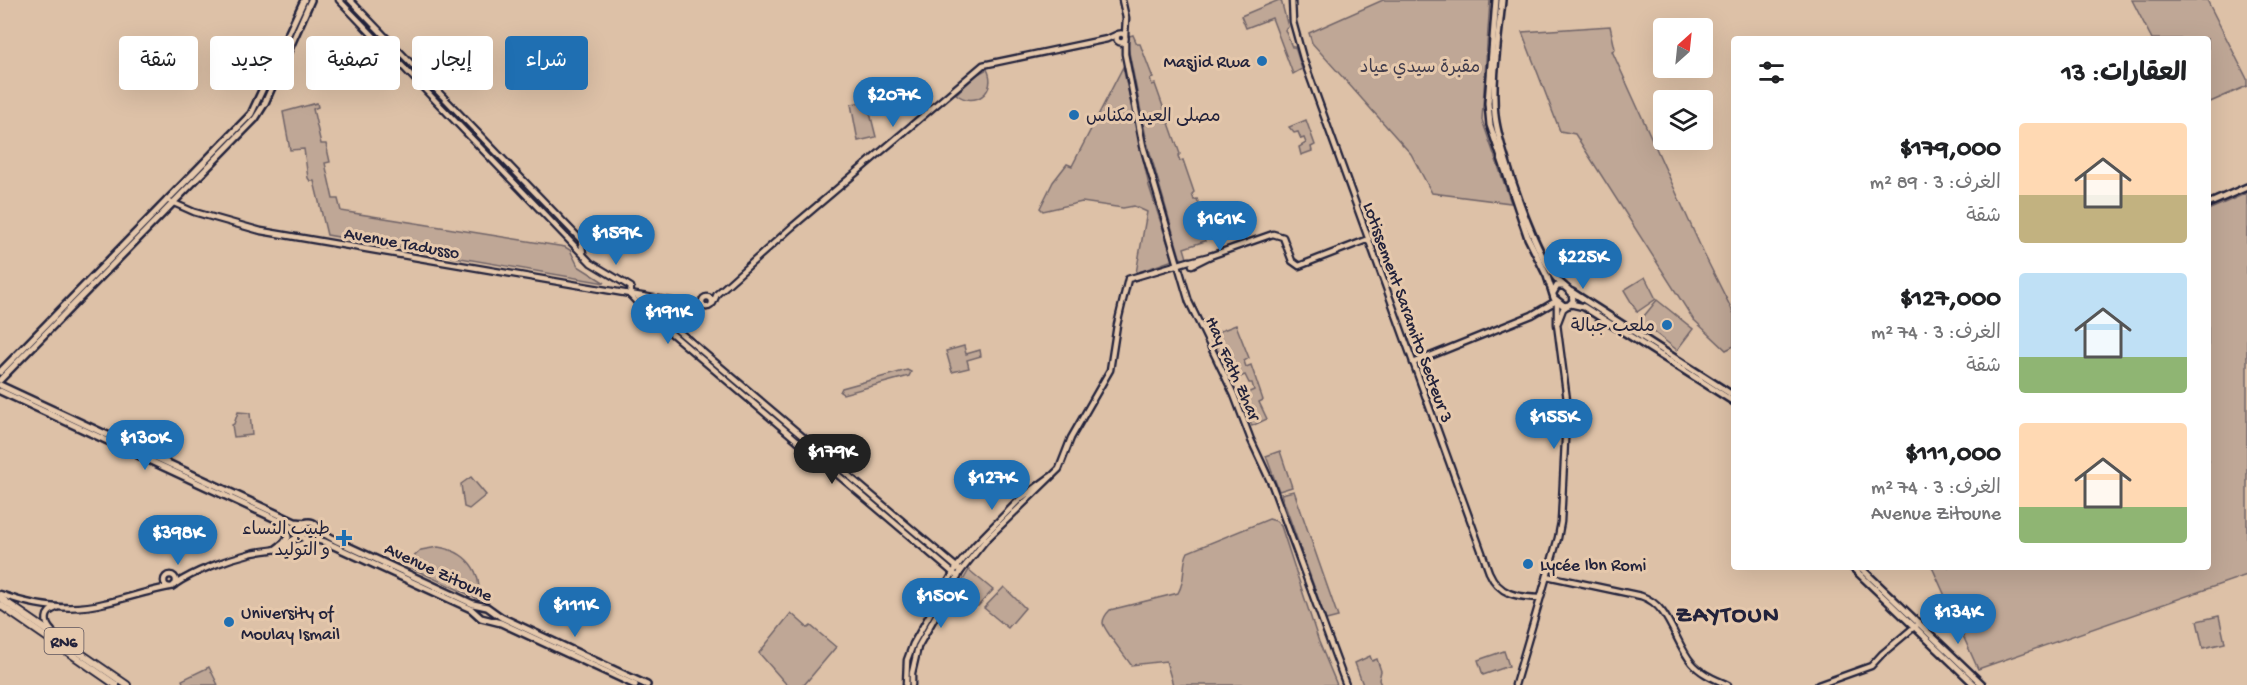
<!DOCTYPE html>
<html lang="ar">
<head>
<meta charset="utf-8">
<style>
  :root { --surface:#fff; --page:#f6f6f6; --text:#202124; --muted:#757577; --accent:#1f6fb2 }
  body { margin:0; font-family:"Gochi Hand","Playpen Sans Arabic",sans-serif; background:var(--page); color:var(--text); direction:rtl; height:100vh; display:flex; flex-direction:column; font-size:22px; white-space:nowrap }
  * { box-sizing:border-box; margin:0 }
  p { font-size:20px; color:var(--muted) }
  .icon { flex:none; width:33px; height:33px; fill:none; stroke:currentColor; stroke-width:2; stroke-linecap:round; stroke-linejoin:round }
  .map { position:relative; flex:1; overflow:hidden; direction:ltr }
  .details { position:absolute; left:1731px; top:36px; width:480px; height:534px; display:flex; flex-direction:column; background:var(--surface); border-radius:6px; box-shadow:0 6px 24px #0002; direction:rtl }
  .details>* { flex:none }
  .banner { position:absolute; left:18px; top:36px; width:570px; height:54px; direction:rtl; display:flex; gap:12px }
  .needle { width:39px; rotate:27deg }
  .controls { position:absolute; left:1653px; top:18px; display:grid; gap:12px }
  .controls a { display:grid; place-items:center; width:60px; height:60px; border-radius:6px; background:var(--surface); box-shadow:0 6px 24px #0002; font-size:30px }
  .price { position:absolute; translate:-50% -51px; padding:0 14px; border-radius:21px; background:var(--accent); color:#fff; font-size:20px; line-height:39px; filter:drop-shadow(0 2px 3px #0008) }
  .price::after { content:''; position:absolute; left:50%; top:36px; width:18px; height:14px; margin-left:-9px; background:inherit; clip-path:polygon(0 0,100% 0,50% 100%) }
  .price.selected { background:#222; color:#fff }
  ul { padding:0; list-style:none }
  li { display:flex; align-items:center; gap:18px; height:150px; padding:0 24px }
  li span { display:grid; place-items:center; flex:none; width:168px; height:120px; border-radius:6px; color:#555 }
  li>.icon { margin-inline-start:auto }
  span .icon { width:72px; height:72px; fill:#fffc; stroke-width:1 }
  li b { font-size:26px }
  h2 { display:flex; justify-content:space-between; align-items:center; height:72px; padding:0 24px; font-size:26px }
  .pill { padding:0 21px; border-radius:6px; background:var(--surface); box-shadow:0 6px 24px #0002; font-size:21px; line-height:54px }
  .pill.selected { background:var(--accent); color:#fff }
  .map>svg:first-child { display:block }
  .green { fill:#bfa796; stroke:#706468; stroke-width:1.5 }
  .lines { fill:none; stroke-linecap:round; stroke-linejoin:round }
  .tertiary-casing { stroke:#22223b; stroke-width:9 }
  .secondary-casing { stroke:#22223b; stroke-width:10 }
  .trunk-casing { stroke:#22223b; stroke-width:10 }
  .tertiary { stroke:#e5c8ac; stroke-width:4.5 }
  .secondary { stroke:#e5c8ac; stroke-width:5 }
  .trunk { stroke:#e5c8ac; stroke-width:6 }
  .poi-dot { fill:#1f6fb2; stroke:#e5c8ac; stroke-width:2 }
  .labels { text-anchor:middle; stroke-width:6; stroke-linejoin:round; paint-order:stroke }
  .shield { fill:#e5c8ac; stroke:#5c545d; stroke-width:1.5 }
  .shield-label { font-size:16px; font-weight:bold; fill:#22223b }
  .poi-label { font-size:18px; fill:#22223b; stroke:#e5c8ac; text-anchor:end }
  .park-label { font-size:18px; fill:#413d4d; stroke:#e5c8ac }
  .street-label { font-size:18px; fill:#22223b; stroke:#e5c8ac }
  .district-label { font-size:24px; font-weight:bold; letter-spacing:1.5px; fill:#22223b; stroke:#e5c8ac }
</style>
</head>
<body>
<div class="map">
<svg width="2247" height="685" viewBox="0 0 2247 685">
  <rect width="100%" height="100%" fill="#ddc1a7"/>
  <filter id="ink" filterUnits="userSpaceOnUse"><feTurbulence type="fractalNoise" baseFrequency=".0167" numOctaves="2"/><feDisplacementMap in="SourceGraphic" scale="12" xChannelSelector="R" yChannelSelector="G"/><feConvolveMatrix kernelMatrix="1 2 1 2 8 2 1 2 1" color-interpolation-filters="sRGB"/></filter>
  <g filter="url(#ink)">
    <g class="green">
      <polygon points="1279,0 1281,0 1288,27 1285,30 1292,47 1295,47 1302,69 1293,74 1272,18 1246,28 1241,16"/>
      <polygon points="1383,0 1490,0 1482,120 1511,203 1432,193 1411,154 1312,43 1309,33"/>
      <polygon points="2132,0 2207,0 2247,79 2247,86 2208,103 2208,39 2152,39"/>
      <polygon points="1610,26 1615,49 1612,51 1704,254 1734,314 1734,346 1726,350 1693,319 1575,134 1560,131 1522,32"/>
      <polygon points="1133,35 1137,44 1140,44 1153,78 1150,79 1152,85 1155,84 1166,115 1163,118 1166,123 1169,123 1180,154 1178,156 1180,161 1183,160 1194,192 1192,194 1194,200 1197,199 1209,231 1202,234 1205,241 1184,248 1187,258 1183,260 1180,257 1147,142 1128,47 1129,36"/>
      <polygon points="1123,67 1149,186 1173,260 1136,273 1147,212 1134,206 1123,208 1082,202 1043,211 1040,208 1053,182 1067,164 1072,166"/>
      <path d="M987,69C998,91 975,109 956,94L978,74Z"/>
      <polygon points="867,101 876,137 858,141 851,104"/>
      <polygon points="317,103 318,107 313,109 321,144 326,144 330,162 325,163 333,199 338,199 341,211 565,247 570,250 578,266 605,283 327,235 314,181 310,181 308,178 304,149 290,150 283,112"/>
      <polygon points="1306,120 1315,145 1311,147 1312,151 1301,155 1299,147 1306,143 1304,138 1301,139 1298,132 1294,133 1289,127"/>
      <polygon points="2247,193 2247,575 1978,669 1932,567 2208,567 2208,210"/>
      <polygon points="1645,277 1656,299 1637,312 1624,290"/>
      <polygon points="1657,300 1693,329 1677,350 1640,321"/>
      <polygon points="1236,325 1249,358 1244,361 1246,367 1251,365 1263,400 1259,402 1267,419 1252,426 1240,396 1254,390 1252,383 1249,383 1245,375 1232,380 1210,335"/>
      <polygon points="964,346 966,354 980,350 981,356 967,360 969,368 952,372 946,351"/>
      <polygon points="907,370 911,372 909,376 843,394 840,392 842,388"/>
      <polygon points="238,412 250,413 252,435 234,437 232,425 234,424"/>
      <polygon points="1280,451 1292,487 1279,491 1266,456"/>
      <polygon points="471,477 486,495 469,509 464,507 461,484"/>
      <polygon points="1294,491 1338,617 1326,620 1281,494"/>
      <path d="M1269,519L1276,521L1281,526L1319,642L1337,685H1173L1166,661L1131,665C1126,657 1103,629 1103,623C1103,617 1107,613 1110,610L1178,593C1187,577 1181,565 1188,552Z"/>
      <path d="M438,547C466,551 483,571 478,599L405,565L421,550Z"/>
      <polygon points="969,570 993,590 978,606 974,606 957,591"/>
      <polygon points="1004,587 1025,608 1008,628 984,608"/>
      <polygon points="791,613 808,628 811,626 836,647 804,685 787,685 759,653"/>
      <polygon points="2219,616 2225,643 2203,648 2197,621"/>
      <polygon points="1504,651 1509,666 1483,675 1478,660"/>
      <polygon points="1370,656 1372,661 1377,659 1381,671 1379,680 1381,685 1363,685 1355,663"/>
      <polygon points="209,667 218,685 184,685 182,680"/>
    </g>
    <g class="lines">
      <g class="tertiary-casing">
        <g id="tertiary">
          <polyline points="339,0 591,263 631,287 630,295"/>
          <polyline points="350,0 581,240 583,253"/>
          <polyline points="1122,0 1126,18 1125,36"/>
          <path d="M1292,0L1293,22L1303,58L1489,572C1499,595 1517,597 1540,598"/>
          <circle cx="1121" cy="38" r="4.5"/>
          <polyline points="1125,39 1125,54 1143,146 1189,302 1234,395 1251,440 1272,485 1346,685"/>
          <polyline points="167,200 194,212 261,231 706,307"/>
          <polyline points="1210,256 1273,234 1283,237 1292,261 1299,266 1369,239"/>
          <polyline points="1191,261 1210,256 1192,265"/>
          <polyline points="630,295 645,311 958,577"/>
          <polyline points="637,296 961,571"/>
          <circle cx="707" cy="302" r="5"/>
          <polyline points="713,303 717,294 792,227 983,65 1107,39 1118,34"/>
          <polyline points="1558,322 1563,309 1567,306"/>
          <polyline points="1413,363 1532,315 1556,301"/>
          <polyline points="283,547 301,534"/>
          <circle cx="170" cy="581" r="6"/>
          <path d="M1547,576L1641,596C1670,605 1674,642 1692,663C1701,674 1715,679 1728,685"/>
          <path d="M174,585C194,571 228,559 252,553C272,549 293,549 311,540"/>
          <path d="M0,594C33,606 71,612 105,603C127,598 147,591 169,587"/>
          <path d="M52,631C44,623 44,612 56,608"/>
          <polyline points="906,685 907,660 913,644 956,568 974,546 1020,499 1050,477"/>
          <polyline points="912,685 912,673 918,647 961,571 985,541 1059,469 1071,438 1110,370 1117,325 1128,279 1189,261"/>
          <polyline points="1515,685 1558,538 1561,522 1567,400 1557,324 1557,302"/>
          <polyline points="1818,685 1871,666 1882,654 1919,623"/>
        </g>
      </g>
      <g class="secondary-casing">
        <g id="secondary">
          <polyline points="1496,0 1488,103 1490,125 1528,238 1547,276 1554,298 1564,306 1569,305 1573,301 1572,293 1564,286 1557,286 1553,293"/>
          <path d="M1502,0C1499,35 1491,81 1495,115C1498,147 1538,267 1563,285"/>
          <polyline points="2208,204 2247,187"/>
          <polyline points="1572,292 1734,396"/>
          <polyline points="1571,304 1584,307 1734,402"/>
          <polyline points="0,372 251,114 304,0"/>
          <polyline points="0,380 255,119 265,103 311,0"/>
          <polyline points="0,385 295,522 306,523"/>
          <polyline points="0,391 282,522 300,533"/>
          <circle cx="309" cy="531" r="9"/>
          <polyline points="317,527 323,533 337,541 473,604 487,607 501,617 647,685"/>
          <polyline points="314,539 325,542 471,609 481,618 501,623 635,685"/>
          <polyline points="276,549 284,543 288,537 285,525"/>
          <polyline points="1852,567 1975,685"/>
          <polyline points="1860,567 1982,684"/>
        </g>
      </g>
      <g class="trunk-casing">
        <g id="trunk">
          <polyline points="0,598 127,685"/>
          <polyline points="0,605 116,685"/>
        </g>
      </g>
      <use href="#tertiary" class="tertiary"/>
      <use href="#secondary" class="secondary"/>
      <use href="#trunk" class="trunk"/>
    </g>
  </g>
  <g class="poi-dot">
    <circle cx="1262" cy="61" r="6"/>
    <circle cx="1074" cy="115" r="6"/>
    <circle cx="1667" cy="325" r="6"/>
    <path d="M341 529h6v6h6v6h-6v6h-6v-6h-6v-6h6z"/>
    <circle cx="1528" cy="564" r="6"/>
    <circle cx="229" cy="622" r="6"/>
  </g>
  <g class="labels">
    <rect class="shield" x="44.5" y="628" width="39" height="26" rx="4.5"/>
    <g class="shield-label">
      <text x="64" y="647">RN6</text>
    </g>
    <g class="poi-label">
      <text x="1250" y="67">Masjid Rwa</text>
      <text x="1086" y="121" text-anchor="start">مصلى العيد مكناس</text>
      <text x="1655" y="331">ملعب جبالة</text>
      <text x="330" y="534">طبيب النساء<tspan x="330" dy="21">و التوليد</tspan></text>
      <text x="1540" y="570" text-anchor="start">Lycée Ibn Romi</text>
      <text x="241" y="618" text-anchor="start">University of<tspan x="241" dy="21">Moulay Ismail</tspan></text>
    </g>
    <g class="park-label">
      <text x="1420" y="72">مقبرة سيدي عياد</text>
    </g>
    <g class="street-label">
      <text transform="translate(402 242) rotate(10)" y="6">Avenue Tadusso</text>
      <text transform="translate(1409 312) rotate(70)" y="6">Lotissement Saramito Secteur 3</text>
      <text transform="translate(1234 368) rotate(66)" y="6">Hay Fath Zhar</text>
      <text transform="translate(439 571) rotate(25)" y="6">Avenue Zitoune</text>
    </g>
    <g class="district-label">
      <text x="1728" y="621">ZAYTOUN</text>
    </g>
  </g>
</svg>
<div class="controls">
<a><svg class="needle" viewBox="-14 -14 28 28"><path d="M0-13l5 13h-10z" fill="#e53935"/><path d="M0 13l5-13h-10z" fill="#757577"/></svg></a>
<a><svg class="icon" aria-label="layers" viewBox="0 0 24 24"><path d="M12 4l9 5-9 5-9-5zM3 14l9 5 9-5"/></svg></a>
</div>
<b class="price" style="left:893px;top:128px">$207K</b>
<b class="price" style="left:1220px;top:252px">$161K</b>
<b class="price" style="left:616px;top:266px">$159K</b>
<b class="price" style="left:1583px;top:290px">$225K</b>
<b class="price" style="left:668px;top:345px">$191K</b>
<b class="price" style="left:1554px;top:450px">$155K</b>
<b class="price" style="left:145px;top:471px">$130K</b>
<b class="price selected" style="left:832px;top:485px">$179K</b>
<b class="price" style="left:992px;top:511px">$127K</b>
<b class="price" style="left:178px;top:566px">$398K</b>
<b class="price" style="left:941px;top:629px">$150K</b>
<b class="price" style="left:575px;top:638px">$111K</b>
<b class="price" style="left:1958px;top:645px">$134K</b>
<div class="banner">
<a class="pill selected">شراء</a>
<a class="pill">إيجار</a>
<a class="pill">تصفية</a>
<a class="pill">جديد</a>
<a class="pill">شقة</a>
</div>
<section class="details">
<h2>العقارات: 13<svg class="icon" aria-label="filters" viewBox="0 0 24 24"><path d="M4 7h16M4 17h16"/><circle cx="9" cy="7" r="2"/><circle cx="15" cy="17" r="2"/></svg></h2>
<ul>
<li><span style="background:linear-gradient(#ffd9b3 60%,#c2b280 0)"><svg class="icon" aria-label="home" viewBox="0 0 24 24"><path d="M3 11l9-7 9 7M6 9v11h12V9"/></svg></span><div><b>$179,000</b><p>الغرف: 3 · 89 m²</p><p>شقة</p></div></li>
<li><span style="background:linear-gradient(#bfe0f5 70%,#8fb573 0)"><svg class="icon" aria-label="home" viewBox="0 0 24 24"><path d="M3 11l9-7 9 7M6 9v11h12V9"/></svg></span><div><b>$127,000</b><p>الغرف: 3 · 74 m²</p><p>شقة</p></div></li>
<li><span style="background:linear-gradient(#ffd9b3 70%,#8fb573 0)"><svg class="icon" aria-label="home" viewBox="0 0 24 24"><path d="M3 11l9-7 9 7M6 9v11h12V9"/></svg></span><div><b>$111,000</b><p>الغرف: 3 · 74 m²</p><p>Avenue Zitoune</p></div></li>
</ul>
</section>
</div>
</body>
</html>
